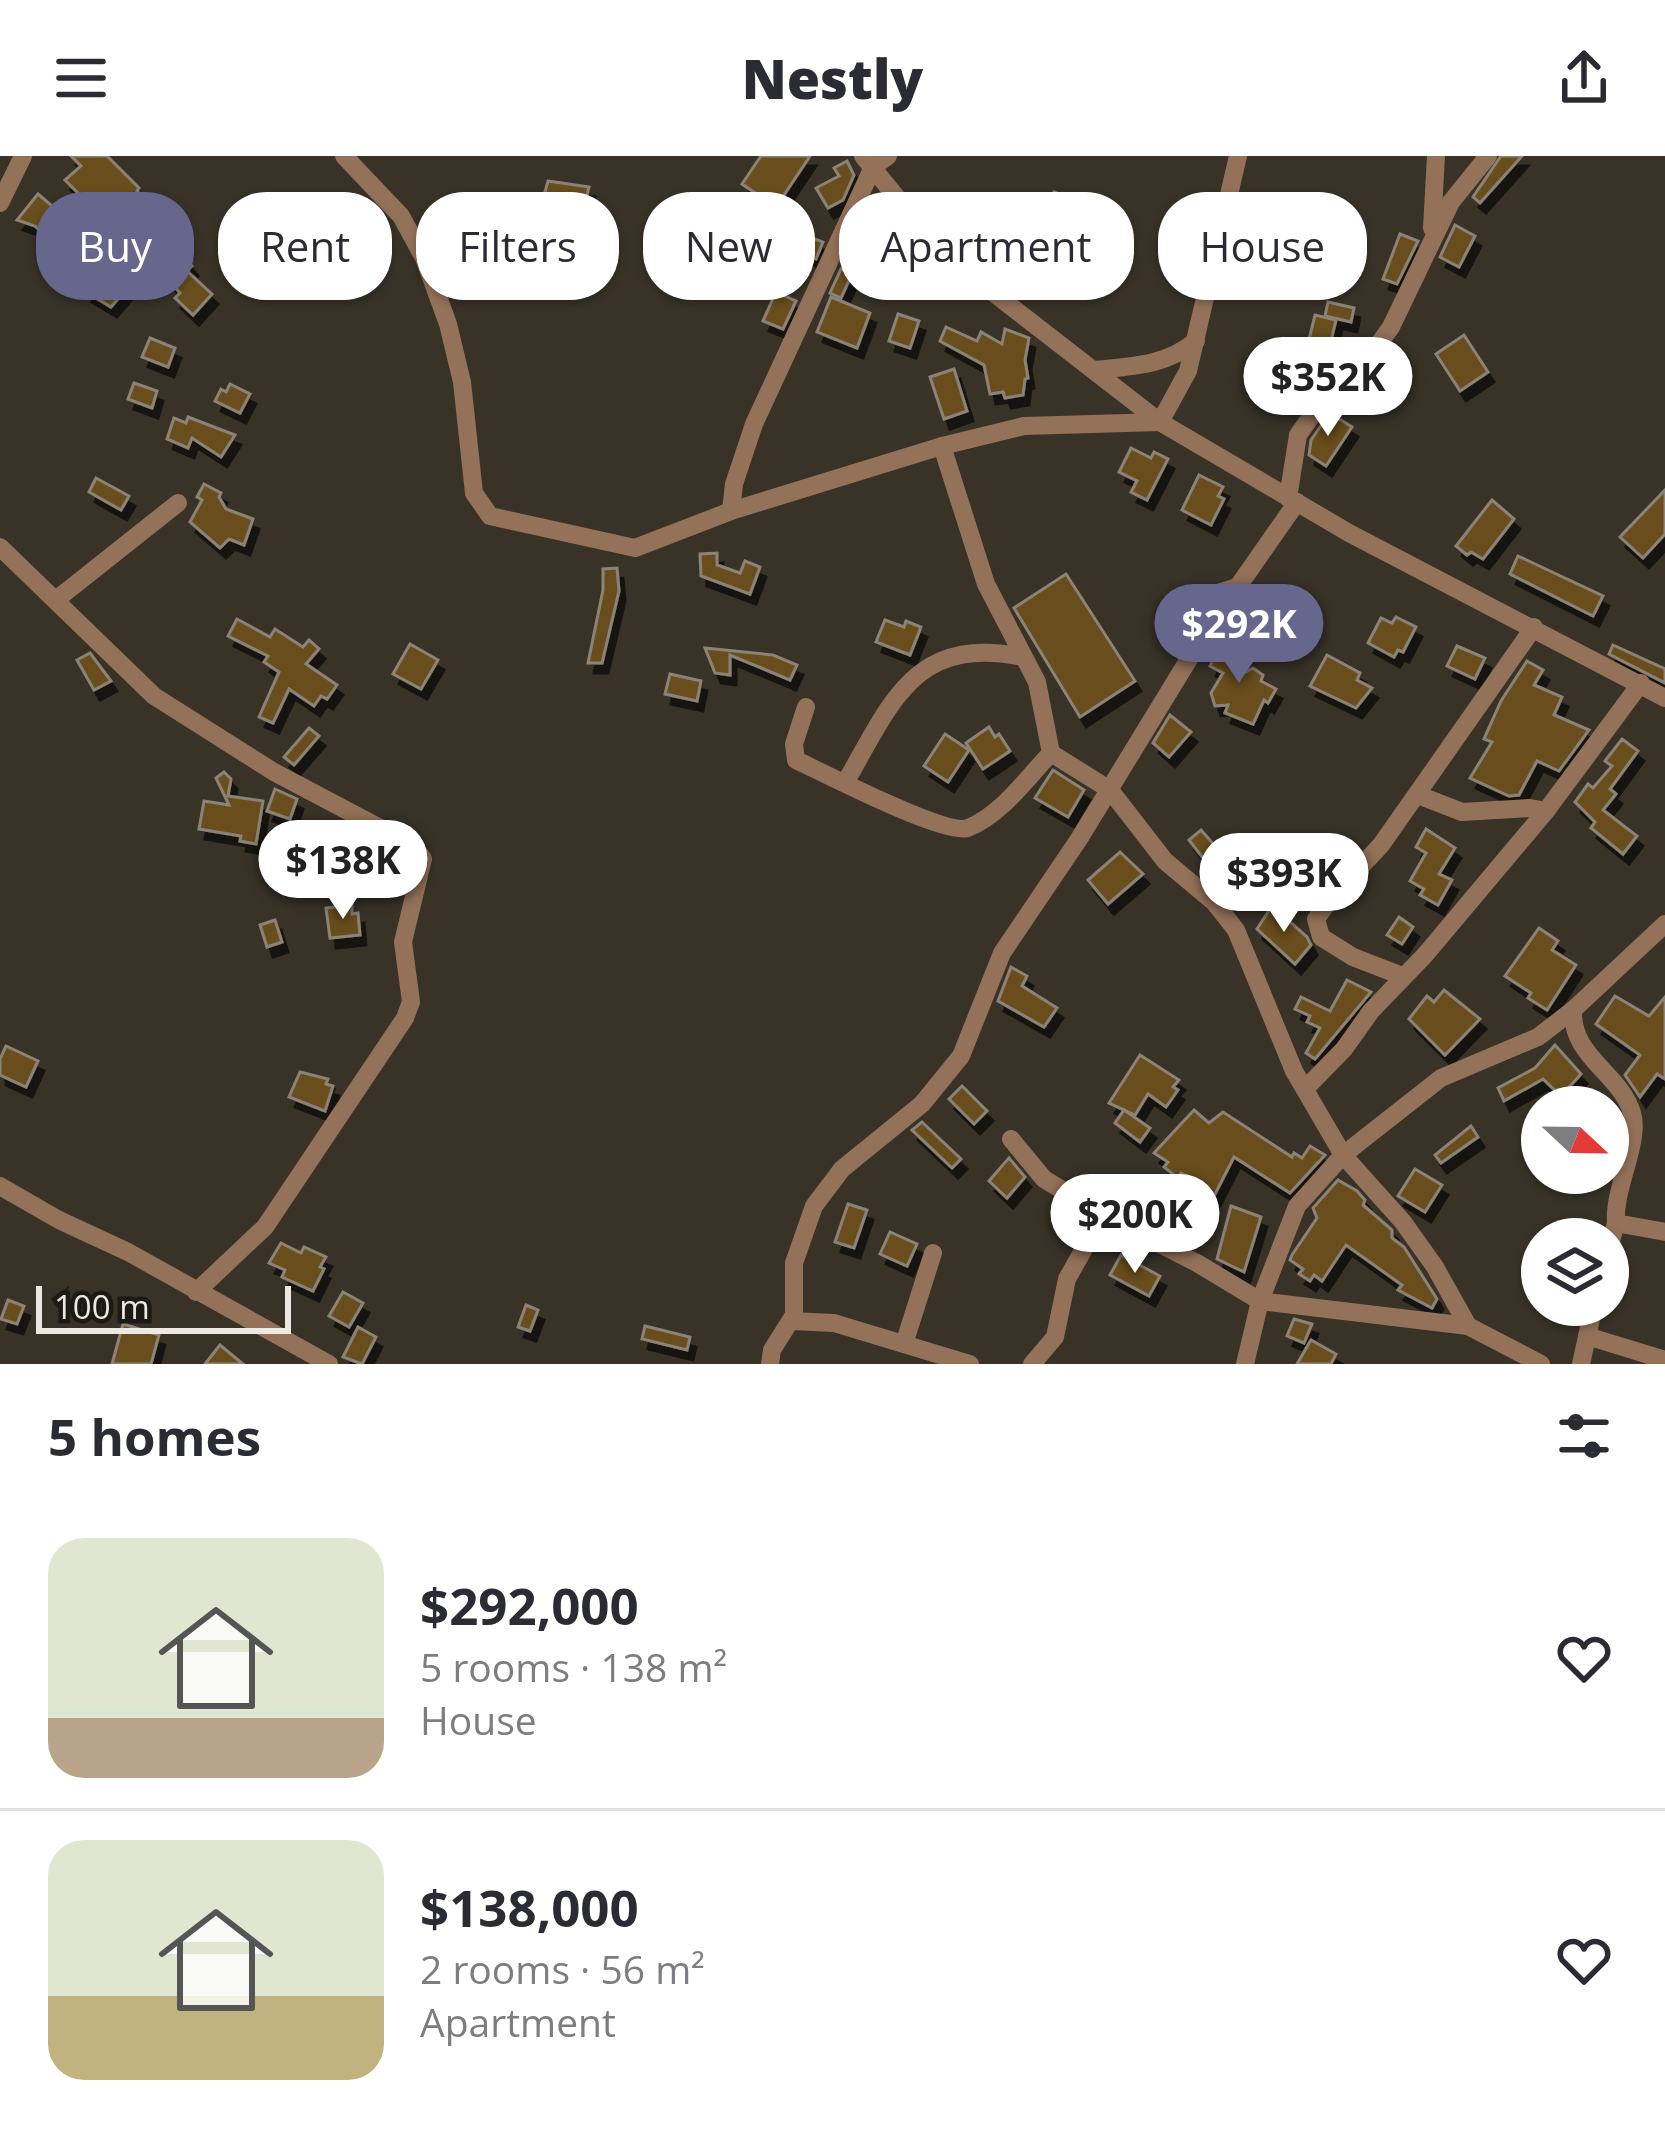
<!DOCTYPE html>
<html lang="en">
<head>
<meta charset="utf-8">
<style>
  :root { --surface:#fff; --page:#f2f2f3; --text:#2b2b33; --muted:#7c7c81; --line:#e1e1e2; --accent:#67668d }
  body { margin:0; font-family:"Open Sans",sans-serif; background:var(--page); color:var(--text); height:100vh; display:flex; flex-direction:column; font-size:45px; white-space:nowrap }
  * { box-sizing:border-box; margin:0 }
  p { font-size:39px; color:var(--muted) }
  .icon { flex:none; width:66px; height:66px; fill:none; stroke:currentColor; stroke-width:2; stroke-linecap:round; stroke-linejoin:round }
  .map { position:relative; height:1208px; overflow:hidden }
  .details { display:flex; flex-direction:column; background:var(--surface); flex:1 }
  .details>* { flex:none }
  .hud { position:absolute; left:36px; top:36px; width:1593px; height:108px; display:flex; gap:24px }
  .needle { width:78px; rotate:112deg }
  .tools { position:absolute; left:1521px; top:930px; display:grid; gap:24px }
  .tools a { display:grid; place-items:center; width:108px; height:108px; border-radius:50%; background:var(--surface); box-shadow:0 3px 9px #0004; font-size:60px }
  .scale { position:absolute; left:36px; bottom:30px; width:255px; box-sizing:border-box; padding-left:12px; border:6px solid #ede9e2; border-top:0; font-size:33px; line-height:42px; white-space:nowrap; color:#ede9e2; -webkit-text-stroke:9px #1d1a15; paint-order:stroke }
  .price { position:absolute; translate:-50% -102px; padding:0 27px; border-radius:42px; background:#fff; color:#222; font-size:39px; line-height:78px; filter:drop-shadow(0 3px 6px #0008) }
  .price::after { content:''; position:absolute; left:50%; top:72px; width:36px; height:27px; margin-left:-18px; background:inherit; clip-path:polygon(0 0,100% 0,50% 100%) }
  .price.active { background:var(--accent); color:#fff }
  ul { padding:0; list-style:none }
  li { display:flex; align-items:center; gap:36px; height:300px; padding:0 48px }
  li+li { border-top:3px solid var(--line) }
  li span { display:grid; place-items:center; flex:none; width:336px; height:240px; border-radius:36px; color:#555 }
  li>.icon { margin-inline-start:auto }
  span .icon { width:144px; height:144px; fill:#fffc; stroke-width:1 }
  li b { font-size:51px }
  h2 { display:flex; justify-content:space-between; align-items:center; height:144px; padding:0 48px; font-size:51px }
  .tag { padding:0 42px; border-radius:48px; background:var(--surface); box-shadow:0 3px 9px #0004; font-size:42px; line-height:108px }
  .tag.active { background:var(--accent); color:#fff }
  header { display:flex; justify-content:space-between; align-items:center; height:156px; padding:0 48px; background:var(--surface); font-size:54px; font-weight:800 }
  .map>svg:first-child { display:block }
  .building { fill:#694e1c; stroke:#8b8377; stroke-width:3; filter:url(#shadow) }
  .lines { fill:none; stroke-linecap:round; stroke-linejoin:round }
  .minor { stroke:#947159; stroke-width:18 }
</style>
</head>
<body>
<header><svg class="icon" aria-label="menu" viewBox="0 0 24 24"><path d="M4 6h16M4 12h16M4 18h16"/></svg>Nestly<svg class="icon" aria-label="share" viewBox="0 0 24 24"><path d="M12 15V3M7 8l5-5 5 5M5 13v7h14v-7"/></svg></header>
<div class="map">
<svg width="1665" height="1208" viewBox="0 0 1665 1208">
  <defs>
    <filter id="shadow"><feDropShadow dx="6" dy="10" stdDeviation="0" flood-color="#0009"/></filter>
  </defs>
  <rect width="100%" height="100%" fill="#383227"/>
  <g class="building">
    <polygon points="71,0 107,0 139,32 137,35 158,59 154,63 174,83 171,86 192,110 187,115 212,138 193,159 175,142 180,137 156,109 162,103 141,82 144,79 118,51 105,64 65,24 81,10"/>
    <polygon points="761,0 810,0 776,51 742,28"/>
    <polygon points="1501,0 1522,0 1480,47 1473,41"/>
    <polygon points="847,5 854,19 843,44 828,52 816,32 839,20 834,12"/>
    <polygon points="548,25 589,31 579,70 540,54"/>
    <polygon points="1054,36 1070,42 1063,61 1047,55"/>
    <polygon points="38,38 59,56 58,62 93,102 128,131 111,151 86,136 88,133 52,98 57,92 35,70 17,64"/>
    <polygon points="1242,41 1316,55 1306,114 1228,101"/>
    <circle cx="1027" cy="78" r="14"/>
    <polygon points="1455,69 1475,80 1459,111 1440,101"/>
    <polygon points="725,70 759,84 745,118 711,104"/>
    <polygon points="794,75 823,86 816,103 805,98 798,116 780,108"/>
    <polygon points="1400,78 1418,85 1397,128 1383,123"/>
    <polygon points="841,113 852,118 841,142 830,137"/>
    <polygon points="776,136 796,145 783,173 763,165"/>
    <polygon points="831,141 870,157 857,192 817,176"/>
    <polygon points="1328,146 1354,152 1351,166 1325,160"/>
    <polygon points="898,158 919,165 910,192 889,185"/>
    <polygon points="1315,159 1336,164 1326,205 1305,200"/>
    <polygon points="946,171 977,185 981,176 1002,188 1005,173 1029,182 1025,204 1028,222 1025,223 1023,239 1005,242 1003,236 990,238 984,209 940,185"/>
    <polygon points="1464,179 1488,216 1460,235 1436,198"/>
    <polygon points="150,182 175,192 168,211 142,201"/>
    <polygon points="954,213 967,255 944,263 930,221"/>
    <polygon points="134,227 157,235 152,252 128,243"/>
    <polygon points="230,228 250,238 240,257 215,245 221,233 226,236"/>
    <polygon points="1330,257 1352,271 1326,310 1309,299 1311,284"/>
    <polygon points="188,261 235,279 221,301 192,282 188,292 167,283 174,262 186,267"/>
    <polygon points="1131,292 1151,302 1154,296 1168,303 1147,344 1131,336 1137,325 1119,316"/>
    <polygon points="1199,319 1223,331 1218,340 1224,343 1211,369 1182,354"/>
    <polygon points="96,322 129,340 121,354 89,336"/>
    <polygon points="204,328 221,337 219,341 226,353 253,363 244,389 229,383 220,392 190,366 202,344 197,341"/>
    <polygon points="1665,334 1665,378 1643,402 1620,381"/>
    <polygon points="1492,344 1514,363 1483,403 1471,396 1467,399 1456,390"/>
    <polygon points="717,397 717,409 740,417 745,405 760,411 750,438 701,420 700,398"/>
    <polygon points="1518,400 1603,440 1593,460 1510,418"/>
    <polygon points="617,412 619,435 602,507 588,507 603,434 603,413"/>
    <polygon points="1066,418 1135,525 1080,561 1014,452"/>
    <polygon points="1396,461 1416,471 1403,496 1398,494 1394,501 1368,487 1381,462 1392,467"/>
    <polygon points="237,463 270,481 275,473 303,491 309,484 319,493 306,508 337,529 327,543 321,540 314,550 289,533 273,567 259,561 279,516 264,506 268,500 228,480"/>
    <polygon points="885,464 904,471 906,465 921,471 910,499 876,486"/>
    <polygon points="1224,482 1236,488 1233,493 1246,516 1253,512 1263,519 1261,525 1276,533 1268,547 1264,544 1253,568 1225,557 1228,549 1215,550 1211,537 1223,517 1210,510"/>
    <polygon points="410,488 438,504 421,533 393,518"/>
    <polygon points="1613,489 1665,513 1665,527 1609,498"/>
    <polygon points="1457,490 1485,502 1475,523 1447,510"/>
    <polygon points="705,492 773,499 797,509 790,524 730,499 730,519 715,517"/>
    <polygon points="90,497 111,525 94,534 77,504"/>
    <polygon points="1327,499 1360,517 1357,524 1372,532 1356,552 1310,530"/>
    <polygon points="1527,505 1543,514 1534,529 1562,541 1554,559 1589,574 1559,615 1537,605 1519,639 1509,640 1470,622 1492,586 1484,583 1501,545"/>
    <polygon points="670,518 701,525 697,545 665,538"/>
    <polygon points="1170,559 1191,576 1169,601 1153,587"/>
    <polygon points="989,571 995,581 999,578 1010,595 983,613 966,587"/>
    <polygon points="309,572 319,580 294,609 284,601"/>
    <polygon points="945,578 969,594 948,626 924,610"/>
    <polygon points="1622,583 1638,595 1610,633 1616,638 1603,654 1637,680 1623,698 1591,672 1595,666 1575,646 1588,628 1593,632 1612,610 1605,605"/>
    <polygon points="1053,614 1084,634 1068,661 1035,642"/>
    <polygon points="224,616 231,623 228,640 263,645 256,688 240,685 241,680 199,673 204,645 229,649 216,622"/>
    <polygon points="275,633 297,643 290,663 267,655"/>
    <polygon points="315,670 354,683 356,676 395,695 387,718 332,698 331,701 307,693"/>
    <polygon points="1426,673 1455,692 1439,718 1452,724 1438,749 1420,739 1424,733 1410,725 1426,697 1416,691"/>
    <polygon points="1201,674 1245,724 1230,737 1189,684"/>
    <polygon points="1120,696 1143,718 1108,748 1088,724"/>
    <polygon points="1314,706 1332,721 1316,740 1298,725"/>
    <polygon points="352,749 352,758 358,757 360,779 330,782 326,752"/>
    <polygon points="1272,750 1307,781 1311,789 1295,808 1257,773"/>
    <polygon points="1399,761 1413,771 1402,788 1387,779"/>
    <polygon points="275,764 282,786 267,791 260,769"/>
    <polygon points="1539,772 1558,785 1552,794 1576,809 1547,854 1528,842 1531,837 1505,820"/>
    <polygon points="1011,811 1027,820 1022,830 1057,852 1044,871 998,845"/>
    <polygon points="1347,824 1371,836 1315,903 1306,897 1320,872 1307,866 1310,860 1295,853 1301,841 1330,855"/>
    <polygon points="1444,834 1480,863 1445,899 1409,863 1427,840 1434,846"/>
    <polygon points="1615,840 1649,860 1665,841 1665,923 1657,918 1640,941 1625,919 1640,899 1596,868"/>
    <polygon points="1555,889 1581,918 1561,940 1543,923 1504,945 1498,932 1535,912"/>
    <polygon points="6,890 38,905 26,931 0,919 0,903"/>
    <polygon points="1140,899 1179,924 1173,931 1178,934 1166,951 1148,938 1135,959 1109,947"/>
    <polygon points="300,916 328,923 326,928 333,930 325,955 289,941"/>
    <polygon points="962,930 987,955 974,968 949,943"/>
    <polygon points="1124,954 1150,972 1140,986 1115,967"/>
    <polygon points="1194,954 1209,967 1223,956 1292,1001 1294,997 1302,1002 1310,990 1325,999 1290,1037 1234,1001 1214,1040 1201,1034 1203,1028 1181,1017 1178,1022 1164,1011 1168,1006 1154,997"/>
    <polygon points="922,966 961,1003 952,1012 912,974"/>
    <polygon points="1471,970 1478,981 1441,1007 1435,999"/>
    <polygon points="1009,1002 1025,1021 1007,1042 989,1025"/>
    <polygon points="1415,1013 1442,1029 1425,1056 1398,1040"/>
    <polygon points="1338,1024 1357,1035 1365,1044 1363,1049 1392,1074 1392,1082 1404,1091 1437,1143 1432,1152 1398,1134 1402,1129 1346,1089 1322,1125 1314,1119 1310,1125 1299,1118 1303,1113 1290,1104 1292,1099 1317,1062 1313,1052"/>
    <polygon points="848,1048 867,1054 854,1092 835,1086"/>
    <polygon points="1231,1050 1261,1061 1244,1116 1217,1103"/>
    <polygon points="890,1076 917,1088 907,1110 880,1098"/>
    <polygon points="281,1087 301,1097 304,1091 326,1101 320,1111 324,1113 313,1135 282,1121 285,1114 269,1107"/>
    <polygon points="1121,1099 1160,1120 1149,1140 1110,1119"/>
    <polygon points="343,1136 363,1147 349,1171 329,1160"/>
    <polygon points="8,1144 24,1150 17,1168 1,1163"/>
    <polygon points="526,1149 538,1154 530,1175 518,1171"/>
    <polygon points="1294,1163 1312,1168 1304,1187 1287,1180"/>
    <polygon points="123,1168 159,1179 151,1208 112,1208"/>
    <polygon points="645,1170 690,1181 687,1194 642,1183"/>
    <polygon points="358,1171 376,1181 362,1208 343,1201"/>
    <polygon points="1311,1184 1336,1198 1331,1208 1297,1208"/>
    <polygon points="220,1189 243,1208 205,1208"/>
  </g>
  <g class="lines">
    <g class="minor">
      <polyline points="344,0 401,60 424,102 448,168 462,226 474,337 490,360 635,392 731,355 942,290 1024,270 1160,266"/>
      <polyline points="863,0 902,48 964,114 1160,266"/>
      <polyline points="1238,0 1188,215 1160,266 1349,377 1665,542"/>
      <polyline points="0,47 23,0"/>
      <polyline points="1432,72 1436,0"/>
      <path d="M1094,214C1133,210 1165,210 1196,185"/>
      <polyline points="942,290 986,428 1037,526 1051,597"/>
      <polyline points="1288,342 1298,279 1323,244 1347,232 1391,171 1451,46 1488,0"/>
      <polyline points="731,355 734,328 754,268 873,11 888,0"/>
      <polyline points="0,391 154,540 274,616 414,690 423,703 403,786 411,846 405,862 265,1071 196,1136"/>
      <polyline points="57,443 178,347"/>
      <polyline points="1200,483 1200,449 1208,440 1240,430"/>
      <path d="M806,551L794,588L796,604C824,617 945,680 968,672C1001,659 1027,622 1051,597L1110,634L1165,705L1214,746L1236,774L1294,915L1343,999L1403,1066L1435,1111L1468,1170L1541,1208"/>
      <path d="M845,627C892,546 914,479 1023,501"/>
      <polyline points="1418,639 1462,656 1530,652 1546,655"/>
      <polyline points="1402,820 1353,801 1321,781 1316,763 1332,741 1381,689 1534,471"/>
      <path d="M1573,854C1571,901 1620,917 1632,957C1641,985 1613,1033 1616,1067L1665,1076"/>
      <polyline points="1305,933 1344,893 1371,855 1425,799 1546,655 1641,527"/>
      <polyline points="1011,983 1044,1023 1103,1059"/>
      <polyline points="0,1030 59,1064 128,1096 329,1208"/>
      <polyline points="1608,1096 1616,1067"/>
      <polyline points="791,1165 834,1167 970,1208"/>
      <polyline points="1468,1170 1260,1145 1297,1050 1343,999 1441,922 1538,881 1573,854 1665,768"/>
      <polyline points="1587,1180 1665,1204"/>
      <polyline points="904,1188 933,1097"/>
      <polyline points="770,1208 772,1194 794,1159 794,1107 814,1050 842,1013 922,948 961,900 1002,797 1079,683 1200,485 1297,346"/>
      <polyline points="1032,1208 1055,1181 1067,1123 1103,1059 1197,1107 1260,1145 1245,1208"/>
      <polyline points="1581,1208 1594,1149"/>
    </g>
  </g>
</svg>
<div class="tools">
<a><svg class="needle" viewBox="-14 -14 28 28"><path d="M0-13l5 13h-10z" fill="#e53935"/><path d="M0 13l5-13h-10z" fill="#7c7c81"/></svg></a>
<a><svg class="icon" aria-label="layers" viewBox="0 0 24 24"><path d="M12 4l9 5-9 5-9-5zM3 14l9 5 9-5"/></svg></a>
</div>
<div class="scale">100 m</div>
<b class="price" style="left:1328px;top:283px">$352K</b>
<b class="price active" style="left:1239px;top:530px">$292K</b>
<b class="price" style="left:343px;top:766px">$138K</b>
<b class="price" style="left:1284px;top:779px">$393K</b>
<b class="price" style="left:1135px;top:1120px">$200K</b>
<div class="hud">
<a class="tag active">Buy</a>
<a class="tag">Rent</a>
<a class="tag">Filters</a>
<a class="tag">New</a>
<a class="tag">Apartment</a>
<a class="tag">House</a>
</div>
</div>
<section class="details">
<h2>5 homes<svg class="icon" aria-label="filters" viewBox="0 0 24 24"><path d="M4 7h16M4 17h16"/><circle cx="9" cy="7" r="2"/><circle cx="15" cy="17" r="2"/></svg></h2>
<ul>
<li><span style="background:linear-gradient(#dfe7d0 75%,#b9a48a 0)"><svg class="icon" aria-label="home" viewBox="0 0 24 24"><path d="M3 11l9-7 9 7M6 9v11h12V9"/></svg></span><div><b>$292,000</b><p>5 rooms · 138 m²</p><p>House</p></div><svg class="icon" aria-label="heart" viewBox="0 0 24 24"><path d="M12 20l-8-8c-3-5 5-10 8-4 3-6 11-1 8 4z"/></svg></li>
<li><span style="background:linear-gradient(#dfe7d0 65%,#c2b280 0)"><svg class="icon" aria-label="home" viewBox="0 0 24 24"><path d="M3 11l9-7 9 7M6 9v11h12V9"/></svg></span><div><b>$138,000</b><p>2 rooms · 56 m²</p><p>Apartment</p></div><svg class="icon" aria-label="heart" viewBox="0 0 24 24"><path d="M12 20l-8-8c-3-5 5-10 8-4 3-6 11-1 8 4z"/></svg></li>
</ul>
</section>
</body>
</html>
